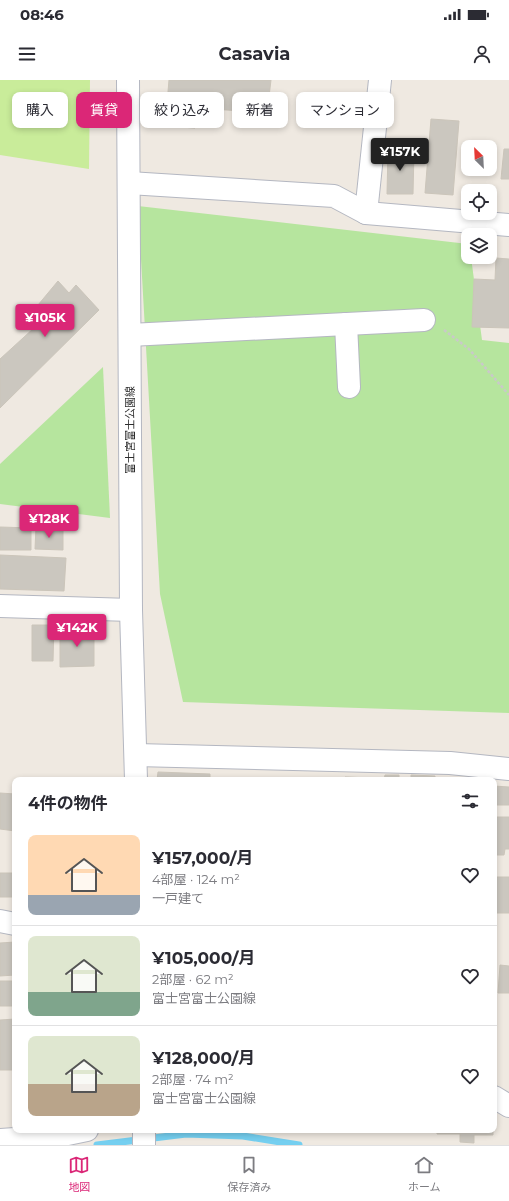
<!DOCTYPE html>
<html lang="ja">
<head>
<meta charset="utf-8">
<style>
  :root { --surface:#fff; --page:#f7f7f7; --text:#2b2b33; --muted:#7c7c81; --line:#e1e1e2; --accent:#db2777 }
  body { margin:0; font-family:Montserrat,"Noto Sans JP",sans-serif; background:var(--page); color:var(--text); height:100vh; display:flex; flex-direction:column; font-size:15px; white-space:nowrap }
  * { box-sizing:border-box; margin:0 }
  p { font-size:13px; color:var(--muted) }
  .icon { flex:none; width:22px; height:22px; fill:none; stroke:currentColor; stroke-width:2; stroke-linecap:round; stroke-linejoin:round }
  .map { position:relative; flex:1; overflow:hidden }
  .sheet { position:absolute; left:12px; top:697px; width:485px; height:356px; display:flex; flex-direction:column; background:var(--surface); border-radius:8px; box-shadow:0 2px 6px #0003 }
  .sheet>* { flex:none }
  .hud { position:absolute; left:12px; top:12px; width:485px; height:36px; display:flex; gap:8px }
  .needle { width:26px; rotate:336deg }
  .tools { position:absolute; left:461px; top:60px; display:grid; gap:8px }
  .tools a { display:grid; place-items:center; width:36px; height:36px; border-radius:8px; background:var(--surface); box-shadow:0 2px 6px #0003; font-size:20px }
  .price { position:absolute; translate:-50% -34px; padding:0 9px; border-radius:4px; background:var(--accent); color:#fff; font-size:13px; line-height:26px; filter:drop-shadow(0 1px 2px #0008) }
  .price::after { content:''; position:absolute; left:50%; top:24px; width:12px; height:9px; margin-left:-6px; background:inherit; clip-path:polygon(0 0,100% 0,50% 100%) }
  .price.current { background:#222; color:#fff }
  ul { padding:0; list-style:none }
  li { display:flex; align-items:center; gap:12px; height:100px; padding:0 16px }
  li+li { border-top:1px solid var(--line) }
  li span { display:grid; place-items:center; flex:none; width:112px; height:80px; border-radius:8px; color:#555 }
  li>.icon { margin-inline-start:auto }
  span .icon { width:48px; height:48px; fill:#fffc; stroke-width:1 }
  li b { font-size:17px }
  h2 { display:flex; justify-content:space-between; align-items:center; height:48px; padding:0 16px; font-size:17px }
  .pill { padding:0 14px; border-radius:8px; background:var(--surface); box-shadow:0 2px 6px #0003; font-size:14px; line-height:36px }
  .pill.current { background:var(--accent); color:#fff }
  .status { display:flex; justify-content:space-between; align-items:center; height:28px; padding:0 20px; background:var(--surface); direction:ltr }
  .status svg { height:11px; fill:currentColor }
  header { display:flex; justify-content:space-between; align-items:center; height:52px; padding:0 16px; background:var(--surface); font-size:18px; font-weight:700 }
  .tab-bar { display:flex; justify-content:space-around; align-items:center; height:56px; border-top:1px solid var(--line); background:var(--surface); font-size:11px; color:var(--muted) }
  .tab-bar a { display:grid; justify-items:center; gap:2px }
  .tab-bar .current { color:var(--accent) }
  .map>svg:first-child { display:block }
  .green { fill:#b6e59e }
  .pitch { fill:#c9ec9a }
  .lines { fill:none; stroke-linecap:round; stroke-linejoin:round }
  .stream { stroke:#75cff0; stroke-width:7 }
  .building { fill:#cbc7bf; stroke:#cbc5ba }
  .street-casing { stroke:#b4b7c1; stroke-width:24 }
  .secondary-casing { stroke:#b4b7c1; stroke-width:24 }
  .path { stroke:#c9c9c9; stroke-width:2.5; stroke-dasharray:3 2; stroke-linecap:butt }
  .street { stroke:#fff; stroke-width:22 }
  .secondary { stroke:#fff; stroke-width:22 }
  .labels { text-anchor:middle; stroke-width:3.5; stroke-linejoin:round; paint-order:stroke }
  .street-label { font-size:11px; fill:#2e2e2e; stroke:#fff }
</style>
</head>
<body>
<div class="status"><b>08:46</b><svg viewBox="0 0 49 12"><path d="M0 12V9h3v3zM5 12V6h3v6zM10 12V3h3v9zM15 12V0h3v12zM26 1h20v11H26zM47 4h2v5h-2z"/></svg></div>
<header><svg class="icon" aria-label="menu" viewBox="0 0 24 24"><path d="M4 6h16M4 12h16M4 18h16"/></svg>Casavia<svg class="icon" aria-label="person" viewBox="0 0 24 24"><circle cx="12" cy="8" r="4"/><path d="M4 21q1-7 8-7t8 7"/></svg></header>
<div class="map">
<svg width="509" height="1065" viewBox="0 0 509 1065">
  <rect width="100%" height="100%" fill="#efe9e1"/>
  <g class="green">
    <polygon points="138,126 468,164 468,177 471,177 482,260 509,263 509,633 183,622 160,514"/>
    <polygon points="103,287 110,438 0,424 0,384"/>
  </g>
  <polygon class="pitch" points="0,0 90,0 89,89 0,75"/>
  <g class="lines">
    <polyline class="stream" points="97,1065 186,1054 243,1056 299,1065"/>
  </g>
  <g class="building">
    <polygon points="169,0 271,0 268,25 242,23 242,31 197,28 195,48 165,46"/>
    <polygon points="431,39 459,41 453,115 425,113"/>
    <polygon points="504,69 509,69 509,99 501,99"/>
    <polygon points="388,71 414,71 413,114 387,114"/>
    <polygon points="496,178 509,179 509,248 472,247 474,199 495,200"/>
    <polygon points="58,201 69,213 76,205 99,230 0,328 0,279 46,237 38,225"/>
    <polygon points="0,447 31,448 31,470 0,470"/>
    <polygon points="36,447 63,448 63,470 35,469"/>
    <polygon points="0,475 66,478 64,511 0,509"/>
    <polygon points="32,545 54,545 53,581 32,581"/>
    <polygon points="60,550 94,550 94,586 60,587"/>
    <polygon points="158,692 210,694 210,700 157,700"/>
    <polygon points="385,695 399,695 399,700 384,700"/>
    <polygon points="411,695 435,696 435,700 411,700"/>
    <polygon points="345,697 371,698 371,700 345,700"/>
    <polygon points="494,706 509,707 509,725 494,725"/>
    <polygon points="0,713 15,714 15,751 0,749"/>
    <polygon points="494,737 509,737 509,769 505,769 504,775 494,775"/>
    <rect x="0" y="793" width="15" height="24"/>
    <rect x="494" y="797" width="15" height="36"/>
    <polygon points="15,862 15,895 0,896 0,863"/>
    <polygon points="500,885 509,886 509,913 498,913"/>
    <rect x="0" y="901" width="15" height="25"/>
    <polygon points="15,939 15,990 0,990 0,940"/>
    <polygon points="437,1050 493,1050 493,1055 474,1055 474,1063 460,1062 460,1054 437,1054"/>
  </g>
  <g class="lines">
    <g class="street-casing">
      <g id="street">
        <polyline points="129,103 334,116 366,133 509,145"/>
        <polyline points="366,133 380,0"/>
        <polyline points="346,244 349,307"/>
        <polyline points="130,255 424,240"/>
        <polyline points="0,526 131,530"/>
        <polyline points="136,675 450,683 509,689"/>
        <polyline points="0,841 15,844"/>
        <polyline points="494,1017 509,1026"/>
        <polyline points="0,1060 58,1056 87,1050"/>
      </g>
    </g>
    <g class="secondary-casing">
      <g id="secondary">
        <polyline points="128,0 131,530 136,700"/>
        <polyline points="144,1065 144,1050"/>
      </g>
    </g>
    <polyline class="path" points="444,250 469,269 509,315"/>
    <use href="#street" class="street"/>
    <use href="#secondary" class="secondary"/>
  </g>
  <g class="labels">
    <g class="street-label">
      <text transform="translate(130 350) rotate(-90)" y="4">富士宮富士公園線</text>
    </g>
  </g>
</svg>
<div class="tools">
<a><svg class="needle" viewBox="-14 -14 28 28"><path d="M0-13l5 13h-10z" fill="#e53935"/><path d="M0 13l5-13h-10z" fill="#7c7c81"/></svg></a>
<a><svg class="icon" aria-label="locate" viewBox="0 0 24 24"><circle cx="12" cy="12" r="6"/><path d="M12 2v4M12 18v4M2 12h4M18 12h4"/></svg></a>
<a><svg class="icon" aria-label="layers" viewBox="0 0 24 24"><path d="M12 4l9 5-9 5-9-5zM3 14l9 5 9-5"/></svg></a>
</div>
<b class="price current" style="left:400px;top:92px">¥157K</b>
<b class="price" style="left:45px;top:258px">¥105K</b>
<b class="price" style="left:49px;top:459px">¥128K</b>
<b class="price" style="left:77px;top:568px">¥142K</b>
<div class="hud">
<a class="pill">購入</a>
<a class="pill current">賃貸</a>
<a class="pill">絞り込み</a>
<a class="pill">新着</a>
<a class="pill">マンション</a>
</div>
<section class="sheet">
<h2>4件の物件<svg class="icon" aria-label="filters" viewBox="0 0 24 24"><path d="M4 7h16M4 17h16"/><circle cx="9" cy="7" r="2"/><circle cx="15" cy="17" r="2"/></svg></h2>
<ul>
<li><span style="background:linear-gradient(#ffd9b3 75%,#9aa5b1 0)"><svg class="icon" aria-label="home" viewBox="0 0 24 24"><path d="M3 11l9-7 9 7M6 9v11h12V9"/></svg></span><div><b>¥157,000/月</b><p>4部屋 · 124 m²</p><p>一戸建て</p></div><svg class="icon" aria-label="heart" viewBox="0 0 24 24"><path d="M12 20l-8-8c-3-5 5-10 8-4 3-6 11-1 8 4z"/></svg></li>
<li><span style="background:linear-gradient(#dfe7d0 70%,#7fa58c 0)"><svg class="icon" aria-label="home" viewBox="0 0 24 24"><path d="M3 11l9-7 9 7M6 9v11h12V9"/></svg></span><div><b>¥105,000/月</b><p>2部屋 · 62 m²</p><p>富士宮富士公園線</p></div><svg class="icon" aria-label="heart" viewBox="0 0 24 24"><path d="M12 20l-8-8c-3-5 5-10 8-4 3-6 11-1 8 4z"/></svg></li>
<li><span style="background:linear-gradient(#dfe7d0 60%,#b9a48a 0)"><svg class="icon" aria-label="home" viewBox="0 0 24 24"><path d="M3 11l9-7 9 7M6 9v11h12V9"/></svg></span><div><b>¥128,000/月</b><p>2部屋 · 74 m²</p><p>富士宮富士公園線</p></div><svg class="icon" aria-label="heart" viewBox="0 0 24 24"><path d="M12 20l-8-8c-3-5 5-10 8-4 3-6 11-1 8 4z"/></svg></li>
</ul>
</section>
</div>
<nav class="tab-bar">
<a class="current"><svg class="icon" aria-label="map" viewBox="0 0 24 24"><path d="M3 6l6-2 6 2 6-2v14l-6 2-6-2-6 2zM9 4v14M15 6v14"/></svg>地図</a>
<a><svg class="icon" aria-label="saved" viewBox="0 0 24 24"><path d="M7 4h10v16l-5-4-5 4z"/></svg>保存済み</a>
<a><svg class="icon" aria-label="home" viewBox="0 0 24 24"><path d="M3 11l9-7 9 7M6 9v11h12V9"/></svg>ホーム</a>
</nav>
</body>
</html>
